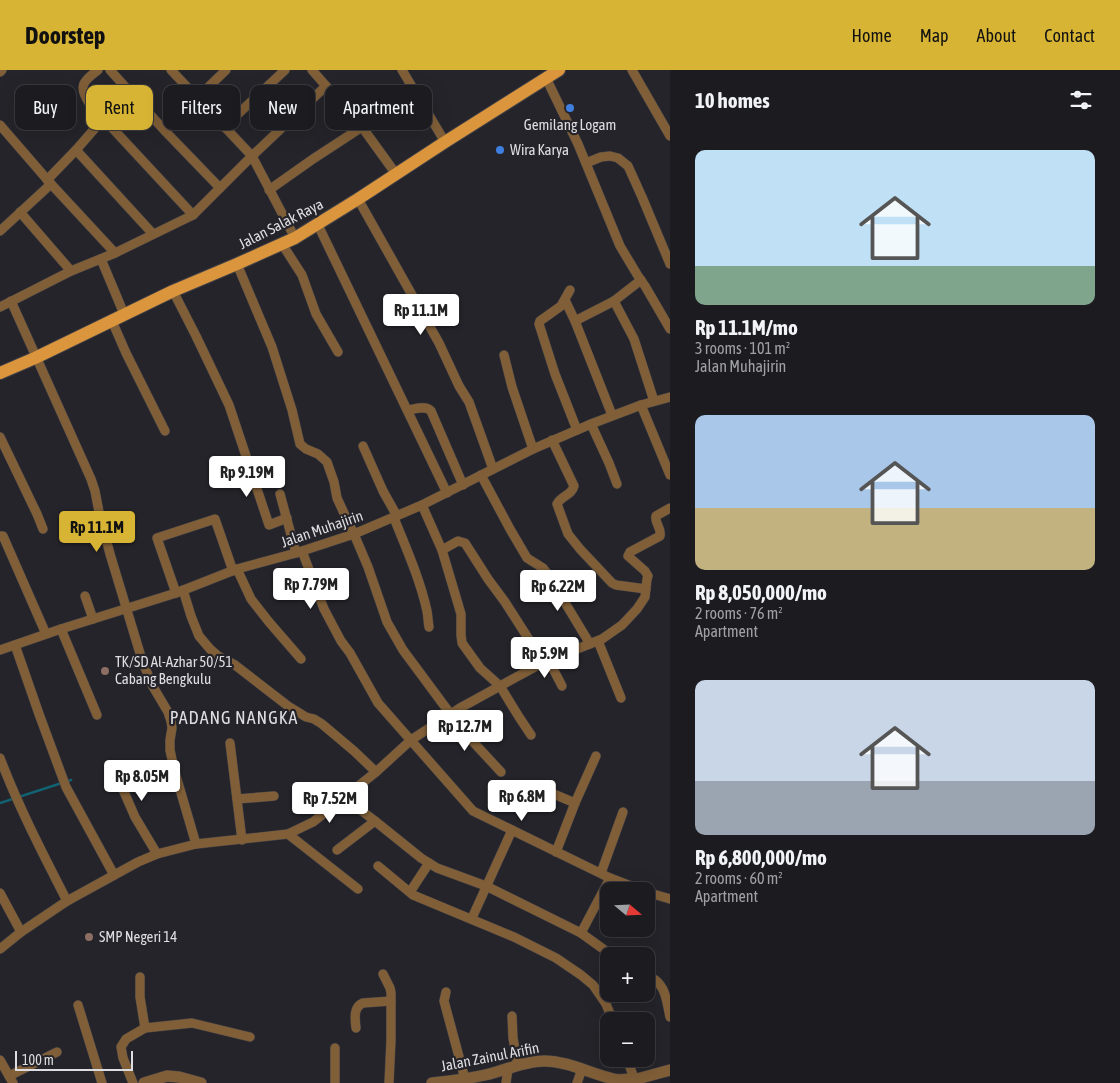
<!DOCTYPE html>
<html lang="en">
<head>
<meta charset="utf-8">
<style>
  :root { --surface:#1c1b20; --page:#252429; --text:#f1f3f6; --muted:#a0a1a5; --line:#3a393e; --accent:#d7b434 }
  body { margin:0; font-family:"Asap Condensed",sans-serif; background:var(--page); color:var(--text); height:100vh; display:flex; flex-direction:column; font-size:19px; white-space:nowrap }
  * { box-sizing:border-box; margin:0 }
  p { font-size:16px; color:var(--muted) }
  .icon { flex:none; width:28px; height:28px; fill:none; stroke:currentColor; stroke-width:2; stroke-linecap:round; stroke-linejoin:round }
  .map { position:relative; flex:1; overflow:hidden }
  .drawer { display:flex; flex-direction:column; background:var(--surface); width:450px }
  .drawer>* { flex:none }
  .top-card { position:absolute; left:15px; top:15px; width:475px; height:45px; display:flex; gap:10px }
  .needle { width:32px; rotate:109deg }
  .buttons { position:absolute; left:600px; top:812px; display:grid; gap:10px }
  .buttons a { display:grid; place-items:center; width:55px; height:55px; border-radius:10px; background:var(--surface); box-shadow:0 5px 20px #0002,0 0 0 1px var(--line); font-size:25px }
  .scale { position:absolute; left:15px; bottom:12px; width:118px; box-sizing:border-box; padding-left:5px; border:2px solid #dedee2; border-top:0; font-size:14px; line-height:18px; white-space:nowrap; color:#dedee2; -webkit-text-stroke:4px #25242a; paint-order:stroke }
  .price { position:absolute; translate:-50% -42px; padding:0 11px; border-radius:5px; background:#fff; color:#222; font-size:16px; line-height:32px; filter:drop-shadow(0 1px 2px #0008) }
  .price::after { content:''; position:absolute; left:50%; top:30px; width:15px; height:11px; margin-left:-8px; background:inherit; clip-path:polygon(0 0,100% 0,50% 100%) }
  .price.on { background:var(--accent); color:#111 }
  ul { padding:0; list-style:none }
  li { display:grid; align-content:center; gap:10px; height:265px; padding:0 25px }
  li span { display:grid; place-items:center; height:155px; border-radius:10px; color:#555 }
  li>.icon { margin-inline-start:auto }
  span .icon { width:90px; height:90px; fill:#fffc; stroke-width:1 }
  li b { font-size:21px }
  h2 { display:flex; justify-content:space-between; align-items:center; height:60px; padding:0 25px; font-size:21px }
  .pill { padding:0 18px; border-radius:10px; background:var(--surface); box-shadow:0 5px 20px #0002,0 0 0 1px var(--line); font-size:18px; line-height:45px }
  .pill.on { background:var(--accent); color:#111 }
  header { display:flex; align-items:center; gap:30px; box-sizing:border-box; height:70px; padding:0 25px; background:var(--accent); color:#111 }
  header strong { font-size:24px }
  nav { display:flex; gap:28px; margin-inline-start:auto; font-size:18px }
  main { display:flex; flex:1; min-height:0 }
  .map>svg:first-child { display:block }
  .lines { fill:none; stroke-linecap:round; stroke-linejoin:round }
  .stream { stroke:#116272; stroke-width:2.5 }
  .minor-casing { stroke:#434247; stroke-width:10 }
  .tertiary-casing { stroke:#434247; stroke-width:12 }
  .primary-casing { stroke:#434247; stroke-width:14 }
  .minor { stroke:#805f38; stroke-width:9 }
  .tertiary { stroke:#805f38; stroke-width:11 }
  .primary { stroke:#db963d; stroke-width:12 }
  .shop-dot { fill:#3f7fe0; stroke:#25242a; stroke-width:2 }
  .education-dot { fill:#8d6e63; stroke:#25242a; stroke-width:2 }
  .labels { text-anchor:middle; stroke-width:4.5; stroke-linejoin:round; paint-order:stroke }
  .poi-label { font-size:15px; fill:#dedee2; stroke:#25242a; text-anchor:start }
  .street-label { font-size:15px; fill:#dedee2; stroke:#25242a }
  .quarter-label { font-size:18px; letter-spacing:1px; fill:#dedee2; stroke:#25242a }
</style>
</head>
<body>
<header>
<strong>Doorstep</strong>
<nav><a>Home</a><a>Map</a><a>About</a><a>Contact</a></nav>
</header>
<main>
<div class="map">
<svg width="670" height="1013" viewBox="0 0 670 1013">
  <rect width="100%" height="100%" fill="#25242a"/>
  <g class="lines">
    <polyline class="stream" points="0,733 71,710"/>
    <g class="minor-casing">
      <g id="minor">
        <path d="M98,0C83,11 78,16 89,33L193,145"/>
        <polyline points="110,0 165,61 220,118"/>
        <polyline points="171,0 252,86 295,168"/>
        <polyline points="312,0 362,57 396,104"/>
        <polyline points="402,0 445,72"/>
        <polyline points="632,0 670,66"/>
        <polyline points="0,2 2,0"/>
        <polyline points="546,8 578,74 620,176 638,206 645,216 670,259"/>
        <polyline points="197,28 226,0"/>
        <polyline points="0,55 51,114 115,183"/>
        <polyline points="224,57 285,0"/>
        <polyline points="76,80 103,49"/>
        <polyline points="586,93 601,87 610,86 618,88 628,96 642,127 670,194"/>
        <polyline points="47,110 76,80 153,164"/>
        <polyline points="269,120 313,89 362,57"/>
        <polyline points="358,129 439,273 459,316 469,332 493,399"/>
        <polyline points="20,142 71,201"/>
        <polyline points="318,155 447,423"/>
        <polyline points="0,161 51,114"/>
        <polyline points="282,174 302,205 316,244 338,282"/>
        <polyline points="101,189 124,244"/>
        <polyline points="237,194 272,277 292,340 300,374 306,379 318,384 327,392 334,412 337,428 349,454 354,464 368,497 387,552 403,580 463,661 501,702"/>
        <polyline points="570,220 561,236 540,251 539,254 555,304 577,360"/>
        <polyline points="173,221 196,266 229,335 269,455 287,448"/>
        <polyline points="565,230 575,251 612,345"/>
        <polyline points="11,231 91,409 95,421 99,442 110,484 142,590 152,615 168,642 171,651 172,658 170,670 170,680 174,699 196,774"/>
        <polyline points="614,231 634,269 654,331"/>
        <polyline points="0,237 71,201 115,183 193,145 252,86 326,16"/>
        <polyline points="112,251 126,283 165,361"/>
        <polyline points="575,251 614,231 641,210"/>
        <polyline points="504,285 512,317 533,379"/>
        <polyline points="641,335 670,405"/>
        <path d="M408,340C415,339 426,335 431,341L463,415"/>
        <polyline points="591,354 609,393 617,414"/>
        <polyline points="0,367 37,444 43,459"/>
        <path d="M552,370L574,416C572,425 561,426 557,434L568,464L580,479L612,513L616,515L646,519"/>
        <polyline points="363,376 383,421 397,446"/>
        <polyline points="481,405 510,459 527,488 543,498 547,503 590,574"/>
        <polyline points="280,424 296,483"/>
        <polyline points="422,435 442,480 461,544 461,565 462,573 480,598 500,616 519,647 531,665"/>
        <path d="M394,448C406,478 420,509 427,541C428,546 428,552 429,557"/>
        <polyline points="0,466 3,466 46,564"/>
        <polyline points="442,480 458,471 465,473 488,509 505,532 535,579 542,593"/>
        <polyline points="302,481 324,539 341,571 350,583 378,633 473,741 610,808 644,821"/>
        <polyline points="237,499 251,529 269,552 301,589"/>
        <polyline points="183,520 191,546 199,566 210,579 218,586 235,595 288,636 306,647 314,649 322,654 354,681 376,702"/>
        <polyline points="176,523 157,468 215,449 233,501"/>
        <polyline points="85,526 93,549"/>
        <polyline points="61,559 97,645"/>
        <polyline points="598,571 621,628"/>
        <polyline points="15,575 39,644 66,717 114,805"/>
        <polyline points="0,580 61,559 176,523 237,499 296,483 354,464 422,435 533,379 591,354 641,335 670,327"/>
        <polyline points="549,591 562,616"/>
        <polyline points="230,673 242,770"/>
        <path d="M0,688C19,738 43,784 67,831"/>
        <polyline points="537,717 575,733"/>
        <polyline points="345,728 375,751 421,788 437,798 486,816 581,863 613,886"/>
        <polyline points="237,729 274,726"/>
        <polyline points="288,764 358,819"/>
        <polyline points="337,780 375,751"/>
        <polyline points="556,782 575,733 596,686"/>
        <polyline points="157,784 135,747 121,715 174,699"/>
        <polyline points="378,796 413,825 514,867 556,888 581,905 593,915 606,934 613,951"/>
        <polyline points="601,803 623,742"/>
        <polyline points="410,822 429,793"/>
        <polyline points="646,822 670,829"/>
        <polyline points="0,823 21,862"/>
        <polyline points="472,848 512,760"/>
        <polyline points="581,863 610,808"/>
        <path d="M0,879L21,862L67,831L138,792L157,784L196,774L288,764L313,752L376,702L411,670L460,638L542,593L602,569L622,555L637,539L645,527L647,509L648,506L645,501L628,486L630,482L660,466C662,458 654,453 656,446L670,438"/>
        <polyline points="383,904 390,918 391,923 391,970 389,1013"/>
        <path d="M646,905C666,912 666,929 670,947"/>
        <polyline points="140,907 140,927 145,958"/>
        <polyline points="446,922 444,931 465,1009"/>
        <polyline points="78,935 102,1013"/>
        <polyline points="512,946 513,968 518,996"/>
        <path d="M356,958C355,949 353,937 363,933L391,931"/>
        <polyline points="627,989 634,1008"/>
        <polyline points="0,990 13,1013"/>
        <polyline points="9,1006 57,982"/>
        <polyline points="133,1013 123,988 121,977 126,969 145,958 192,953 250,967"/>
        <polyline points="335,1013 335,978"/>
        <polyline points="506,1013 508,999"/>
        <polyline points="577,1013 582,999"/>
      </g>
    </g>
    <g class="tertiary-casing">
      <g id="tertiary">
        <polyline points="144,1013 167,1006 179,1007 201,1013"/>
        <path d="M432,1013C450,1011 467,1009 485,1005C504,1001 524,991 544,991C568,991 591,1004 614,1009C623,1011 629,1008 637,1009L670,1000"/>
      </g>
    </g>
    <g class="primary-casing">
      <polyline id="primary" points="0,303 35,288 173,221 237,194 295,168 358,129 445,72 559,0"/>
    </g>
    <use href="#minor" class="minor"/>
    <use href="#tertiary" class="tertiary"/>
    <use href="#primary" class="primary"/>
  </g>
  <g class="shop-dot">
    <circle cx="570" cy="38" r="5"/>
    <circle cx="500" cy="80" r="5"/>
  </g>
  <g class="education-dot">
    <circle cx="105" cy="601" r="5"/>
    <circle cx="89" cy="867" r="5"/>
  </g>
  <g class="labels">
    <g class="poi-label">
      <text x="570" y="60" text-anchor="middle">Gemilang Logam</text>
      <text x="510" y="85">Wira Karya</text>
      <text x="115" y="597">TK/SD Al-Azhar 50/51<tspan x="115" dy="17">Cabang Bengkulu</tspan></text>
      <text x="99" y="872">SMP Negeri 14</text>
    </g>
    <g class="street-label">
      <text transform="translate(281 154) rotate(-27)" y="5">Jalan Salak Raya</text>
      <text transform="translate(322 459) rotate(-19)" y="5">Jalan Muhajirin</text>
      <text transform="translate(490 987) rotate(-11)" y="5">Jalan Zainul Arifin</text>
    </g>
    <g class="quarter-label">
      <text x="234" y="654">PADANG NANGKA</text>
    </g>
  </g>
</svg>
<div class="buttons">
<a><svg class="needle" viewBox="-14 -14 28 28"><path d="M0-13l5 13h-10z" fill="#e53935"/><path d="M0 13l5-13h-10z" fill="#a0a1a5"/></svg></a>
<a>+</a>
<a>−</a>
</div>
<div class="scale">100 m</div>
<b class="price" style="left:421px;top:266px">Rp 11.1M</b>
<b class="price" style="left:247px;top:428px">Rp 9.19M</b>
<b class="price on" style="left:97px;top:483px">Rp 11.1M</b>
<b class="price" style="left:311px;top:540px">Rp 7.79M</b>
<b class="price" style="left:558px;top:542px">Rp 6.22M</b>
<b class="price" style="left:545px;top:609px">Rp 5.9M</b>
<b class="price" style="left:465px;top:682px">Rp 12.7M</b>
<b class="price" style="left:142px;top:732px">Rp 8.05M</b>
<b class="price" style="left:522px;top:752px">Rp 6.8M</b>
<b class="price" style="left:330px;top:754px">Rp 7.52M</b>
<div class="top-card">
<a class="pill">Buy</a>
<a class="pill on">Rent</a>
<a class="pill">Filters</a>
<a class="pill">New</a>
<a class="pill">Apartment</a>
</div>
</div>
<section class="drawer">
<h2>10 homes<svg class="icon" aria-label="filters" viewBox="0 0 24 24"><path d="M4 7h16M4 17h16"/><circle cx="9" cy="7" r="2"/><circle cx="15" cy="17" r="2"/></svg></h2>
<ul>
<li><span style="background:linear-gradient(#bfe0f5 75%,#7fa58c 0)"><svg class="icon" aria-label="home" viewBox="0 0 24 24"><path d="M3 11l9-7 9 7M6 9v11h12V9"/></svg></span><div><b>Rp 11.1M/mo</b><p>3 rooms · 101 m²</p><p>Jalan Muhajirin</p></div></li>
<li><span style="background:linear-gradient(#a9c7e8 60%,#c2b280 0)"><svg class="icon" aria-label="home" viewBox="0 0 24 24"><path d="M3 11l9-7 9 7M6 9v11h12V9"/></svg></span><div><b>Rp 8,050,000/mo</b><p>2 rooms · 76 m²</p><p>Apartment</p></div></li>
<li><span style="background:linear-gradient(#c9d6e8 65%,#9aa5b1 0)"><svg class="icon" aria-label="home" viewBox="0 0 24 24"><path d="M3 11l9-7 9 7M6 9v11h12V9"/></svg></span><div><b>Rp 6,800,000/mo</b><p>2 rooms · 60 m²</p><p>Apartment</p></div></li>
</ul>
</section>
</main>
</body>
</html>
